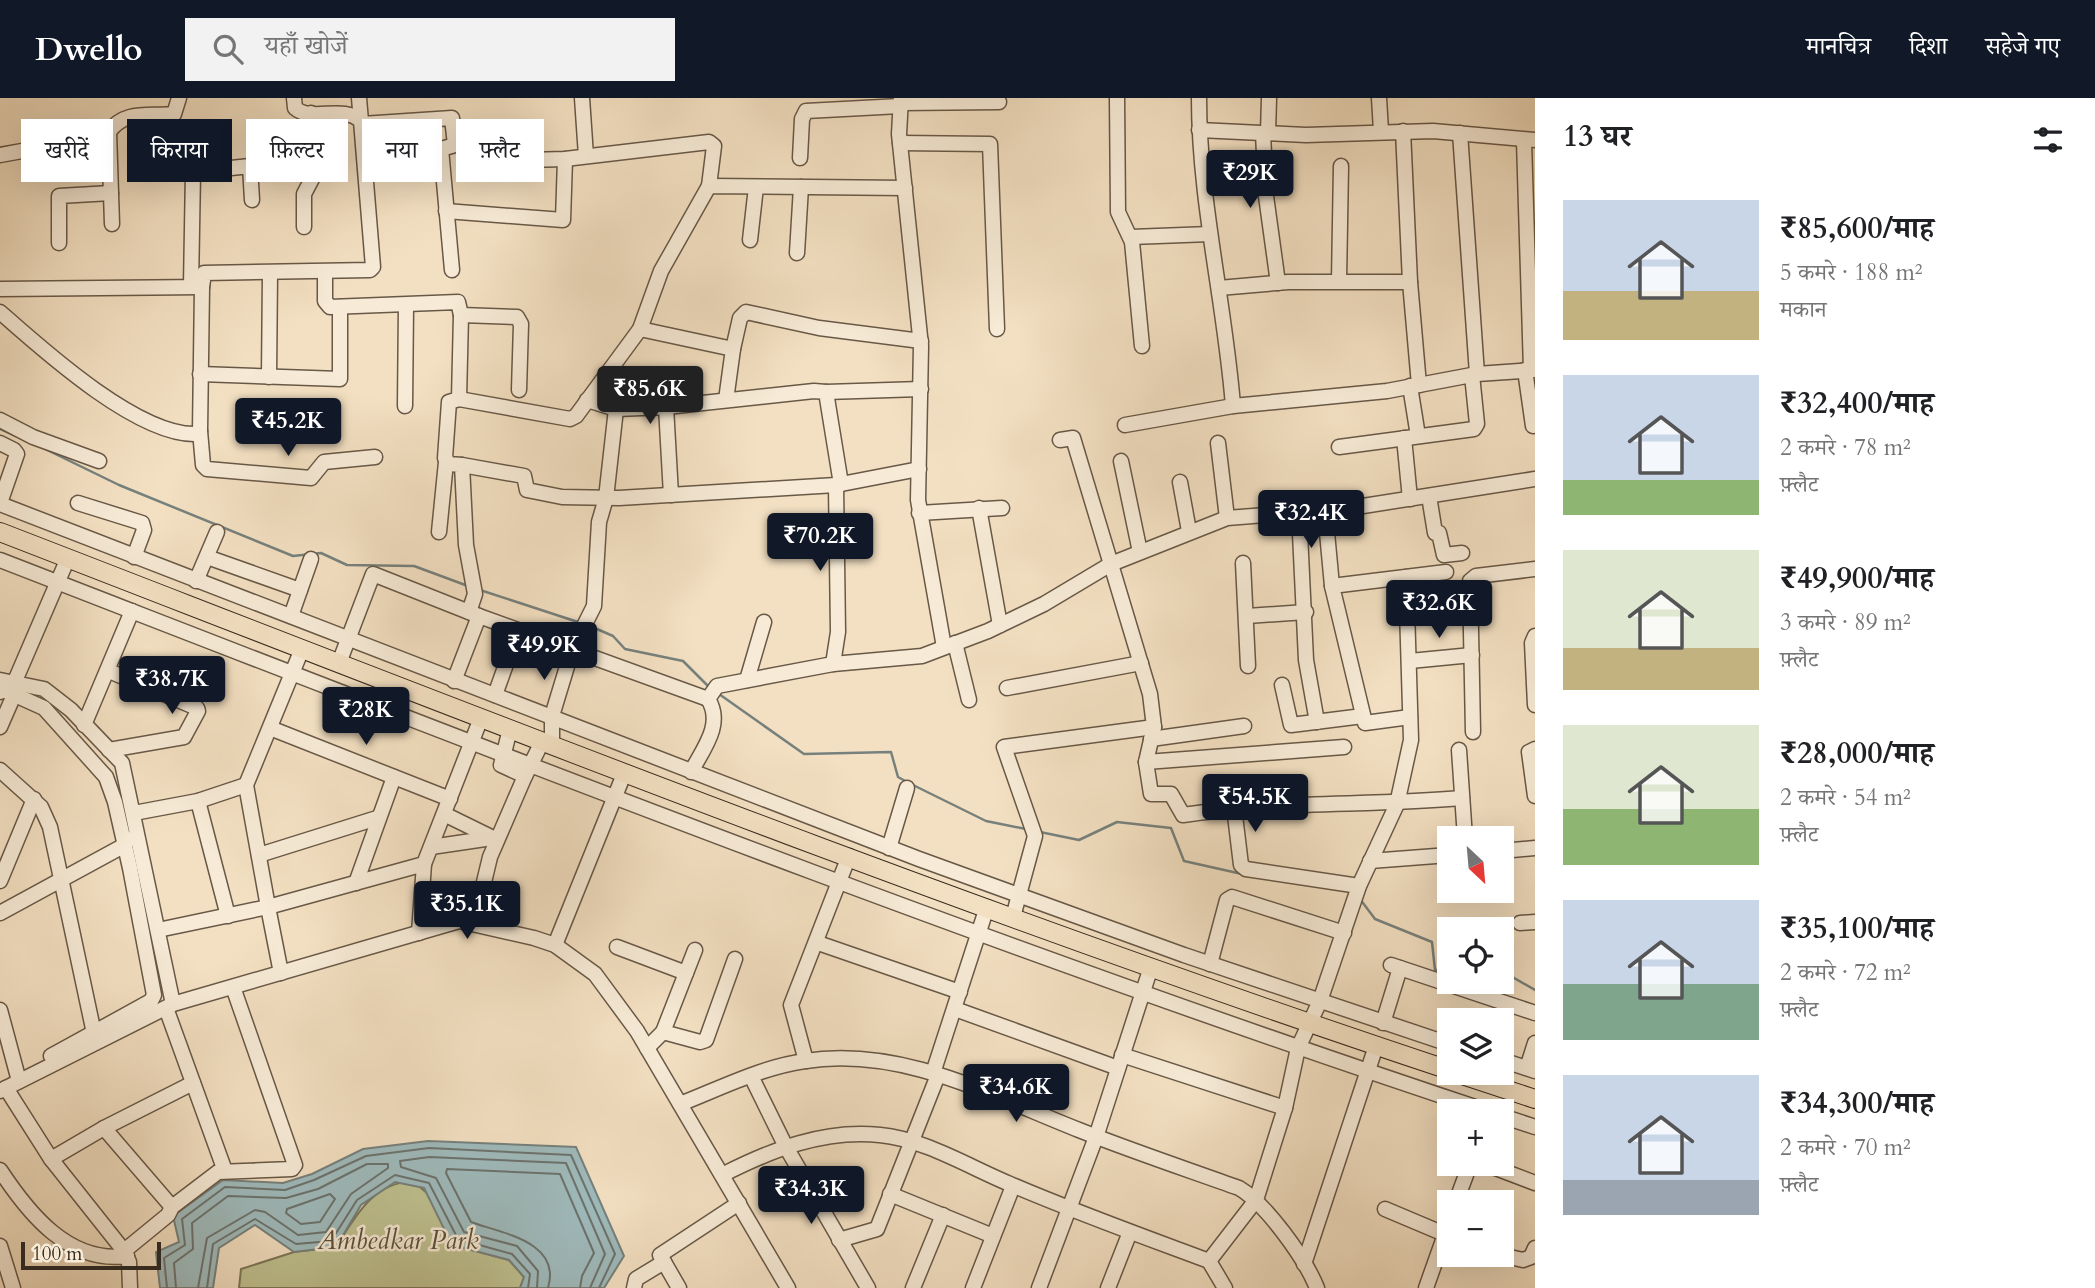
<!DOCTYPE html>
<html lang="hi">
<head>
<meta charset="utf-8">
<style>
  :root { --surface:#fff; --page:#f2f2f2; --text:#202124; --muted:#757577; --accent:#111827 }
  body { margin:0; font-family:Cardo,"Noto Serif Devanagari",serif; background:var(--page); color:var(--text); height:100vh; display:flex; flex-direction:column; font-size:26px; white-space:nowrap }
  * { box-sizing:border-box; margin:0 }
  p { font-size:23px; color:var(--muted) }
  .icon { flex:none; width:38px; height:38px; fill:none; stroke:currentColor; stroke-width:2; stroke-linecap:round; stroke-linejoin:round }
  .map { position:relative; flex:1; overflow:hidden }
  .details { display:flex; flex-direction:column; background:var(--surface); width:560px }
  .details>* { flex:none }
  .top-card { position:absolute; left:21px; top:21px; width:665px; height:63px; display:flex; gap:14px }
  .needle { width:46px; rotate:154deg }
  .buttons { position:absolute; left:1437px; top:728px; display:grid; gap:14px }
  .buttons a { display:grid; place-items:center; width:77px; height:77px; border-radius:0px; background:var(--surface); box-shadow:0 7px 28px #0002; font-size:35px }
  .scale { position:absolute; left:21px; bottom:18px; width:140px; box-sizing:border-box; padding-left:7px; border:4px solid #392b1e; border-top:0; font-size:19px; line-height:24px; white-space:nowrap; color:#392b1e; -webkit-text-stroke:5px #f7ebd7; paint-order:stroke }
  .price { position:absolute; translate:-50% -60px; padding:0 16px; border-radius:7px; background:var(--accent); color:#fff; font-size:23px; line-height:46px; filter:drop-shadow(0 2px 4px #0008) }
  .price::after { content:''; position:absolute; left:50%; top:42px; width:21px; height:16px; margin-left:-10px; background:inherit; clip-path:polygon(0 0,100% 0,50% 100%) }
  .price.on { background:#222; color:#fff }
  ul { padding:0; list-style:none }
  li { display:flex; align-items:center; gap:21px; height:175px; padding:0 28px }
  li span { display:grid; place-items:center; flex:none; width:196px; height:140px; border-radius:0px; color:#555 }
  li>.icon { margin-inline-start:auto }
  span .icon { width:84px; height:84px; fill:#fffc; stroke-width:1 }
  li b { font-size:30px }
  h2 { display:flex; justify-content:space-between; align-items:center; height:84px; padding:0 28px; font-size:30px }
  .tag { padding:0 24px; border-radius:0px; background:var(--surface); box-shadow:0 7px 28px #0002; font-size:24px; line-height:63px }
  .tag.on { background:var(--accent); color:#fff }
  header { display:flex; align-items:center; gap:42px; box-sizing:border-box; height:98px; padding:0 35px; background:var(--accent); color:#fff }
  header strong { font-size:33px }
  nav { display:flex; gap:38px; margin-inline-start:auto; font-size:24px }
  .search { width:490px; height:63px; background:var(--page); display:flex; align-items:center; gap:18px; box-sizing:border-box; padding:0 24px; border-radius:0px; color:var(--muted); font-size:26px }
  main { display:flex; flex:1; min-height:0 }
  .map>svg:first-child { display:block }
  .green { fill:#bfc190; stroke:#7c7657; stroke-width:2 }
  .water { fill:#9fbbbd; stroke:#76817d; stroke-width:2 }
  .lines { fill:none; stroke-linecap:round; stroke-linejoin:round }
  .shore { stroke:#6c736e; stroke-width:2 }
  .stream { stroke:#76817d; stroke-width:2.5 }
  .minor-casing { stroke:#685847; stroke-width:17 }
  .major-casing { stroke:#392b1e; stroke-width:20 }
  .minor { stroke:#f7ebd7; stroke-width:14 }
  .major { stroke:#f3e0c2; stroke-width:18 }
  .labels { text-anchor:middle; stroke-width:5; stroke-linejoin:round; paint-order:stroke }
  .park-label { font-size:26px; font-style:italic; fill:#5a503a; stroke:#f7ebd7 }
</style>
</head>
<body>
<header>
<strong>Dwello</strong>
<div class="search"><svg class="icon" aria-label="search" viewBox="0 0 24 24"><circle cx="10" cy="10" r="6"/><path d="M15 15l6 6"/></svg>यहाँ खोजें</div>
<nav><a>मानचित्र</a><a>दिशा</a><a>सहेजे गए</a></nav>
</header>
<main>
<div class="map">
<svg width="1535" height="1190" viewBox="0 0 1535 1190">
  <rect width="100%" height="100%" fill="#f3e0c2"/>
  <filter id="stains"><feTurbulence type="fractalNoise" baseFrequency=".00286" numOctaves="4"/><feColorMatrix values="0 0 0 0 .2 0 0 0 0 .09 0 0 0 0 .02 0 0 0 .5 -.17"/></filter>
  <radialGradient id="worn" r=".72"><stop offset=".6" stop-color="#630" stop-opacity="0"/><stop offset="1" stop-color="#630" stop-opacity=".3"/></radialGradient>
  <path class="green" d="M411,1083C435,1096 446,1121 453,1147L509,1162L524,1179L520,1190H239L241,1171L294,1154L336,1149C355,1119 372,1086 411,1083Z"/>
  <polygon class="water" points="428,1043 576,1049 624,1158 604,1190 520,1190 524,1179 509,1162 452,1147 424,1090 395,1084 361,1107 336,1149 294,1154 255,1127 219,1150 213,1190 160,1190 156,1154 179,1144 173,1118 223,1082 283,1085 312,1076 363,1051"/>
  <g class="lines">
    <g class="shore">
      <polygon points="330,1096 335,1101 320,1124 301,1126 286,1115 287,1111"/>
      <polyline points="167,1190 164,1160 185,1147 182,1121 225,1089 285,1092 314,1082 366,1058 429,1050 571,1057 615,1156 599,1190"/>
      <polyline points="176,1190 174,1165 193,1151 192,1125 228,1098 286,1100 318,1091 367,1066 388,1066 388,1070 351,1096 326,1134 298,1137 265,1114 255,1112 207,1140 198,1190"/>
      <polyline points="207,1190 213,1146 255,1121 296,1146 331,1143 357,1102 395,1077 429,1085 458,1141 512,1156 530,1176 528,1190"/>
      <polyline points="537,1190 538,1173 517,1148 464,1134 436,1080 401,1069 400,1063 429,1059 566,1065 605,1156 590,1190"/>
      <path d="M548,1190C562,1143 500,1135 471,1124L446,1075L447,1071L560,1076L594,1155L582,1178L580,1190"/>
    </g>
    <g class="stream">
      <polyline points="0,331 16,338"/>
      <polyline points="41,349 119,387 293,458 321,455 347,467 414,468 468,488"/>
      <polyline points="480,492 581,525"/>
      <polyline points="590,528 613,538 625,551 683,563 710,590"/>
      <polyline points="719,596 804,656 891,654 898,679 907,684"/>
      <polyline points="913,687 986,723 1026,731"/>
      <polyline points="1040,734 1079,742 1117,724 1171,730 1184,763 1242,776"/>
      <polyline points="1360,801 1375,821 1432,844 1435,872 1449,871"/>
      <polyline points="1502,873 1535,892"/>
    </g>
    <g class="minor-casing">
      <g id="minor">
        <polyline points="359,0 361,23"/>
        <polyline points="582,0 586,58"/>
        <polyline points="901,0 899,36 921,248 918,402 944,549"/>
        <polyline points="1117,0 1118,114 1132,144 1142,248"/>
        <path d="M1199,0C1199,104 1225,205 1233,308L1387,293L1477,276L1535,272"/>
        <polyline points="1379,0 1381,33"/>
        <polyline points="900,5 999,4"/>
        <polyline points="362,26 452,20 455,47 441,51 452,172"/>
        <polyline points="1199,32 1306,37 1433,33 1535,42"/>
        <polyline points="1403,33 1410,184"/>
        <polyline points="1263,35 1266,98 1278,185"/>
        <polyline points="1268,35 1269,0"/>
        <polyline points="1460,35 1477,276"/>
        <polyline points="1524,43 1531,272"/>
        <polyline points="900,45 990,46 997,231"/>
        <polyline points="0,57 22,53"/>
        <polyline points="800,60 802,21 806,13 900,8"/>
        <polyline points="487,63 565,61 709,44 714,48 709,88"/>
        <polyline points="446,113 563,122 565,61"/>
        <path d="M112,126L109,34C125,11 149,19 174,16L179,0"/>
        <polyline points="304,129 304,96 315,75 311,15"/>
        <polyline points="1131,139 1210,136"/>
        <polyline points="750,142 756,89"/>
        <polyline points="59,145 59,98 111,95"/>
        <polyline points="797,155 801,89"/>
        <polyline points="325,174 325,203 330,209 458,204 461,217 517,219 521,226 519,292"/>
        <polyline points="1339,183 1341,68"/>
        <polyline points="191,188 193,74 250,68 252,102"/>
        <polyline points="1219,190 1288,184 1410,184 1419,287"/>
        <path d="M0,191L202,189L204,175L370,172L373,169L361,23C343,6 312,25 295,10L294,0"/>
        <path d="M0,214C43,252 138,338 196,336L200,333L202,189"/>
        <polyline points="461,217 459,301 449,304 445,360 449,366 462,367 466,447 475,496 469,514"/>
        <polyline points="640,231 733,251 740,220 746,214 819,230 921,243"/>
        <polyline points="1525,272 1533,328"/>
        <polyline points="200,276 340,281 340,209"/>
        <polyline points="269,279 270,175"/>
        <polyline points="1410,288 1418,338"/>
        <polyline points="826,294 921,291"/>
        <polyline points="459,301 570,321 576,318 640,231 661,173 709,88 905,90"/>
        <polyline points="587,302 616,311 666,309 671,397"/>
        <polyline points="726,302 733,251"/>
        <polyline points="405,308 406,207"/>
        <polyline points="666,309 814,293 826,294 841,386"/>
        <polyline points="0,322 33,339 99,363"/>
        <polyline points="1125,327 1233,308"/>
        <polyline points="200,333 203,367 207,371 311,380 324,364 375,359"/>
        <polyline points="1404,340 1410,401"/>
        <path d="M1060,342L1073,340L1150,596L1154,629L1146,664L1151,696H1171L1183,717C1275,703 1369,708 1462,700"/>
        <polyline points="0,345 14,352 17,356 0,405"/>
        <polyline points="1218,345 1227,420"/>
        <polyline points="1339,349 1474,331 1477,326 1472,277"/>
        <polyline points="1121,363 1140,454"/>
        <polyline points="462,367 524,378 527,392 562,399 619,400 836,387 919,371"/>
        <polyline points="1180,384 1189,433"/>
        <polyline points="1429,398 1435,435 1439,435 1444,457 1462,455"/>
        <polyline points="78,405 142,425 144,432 134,459"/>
        <polyline points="0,406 919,761 1184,857 1449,946"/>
        <polyline points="979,410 1000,527"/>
        <polyline points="1325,413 1332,488"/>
        <polyline points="1299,414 1306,562 1317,624"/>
        <polyline points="919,415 1002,410"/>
        <polyline points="439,434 446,364"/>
        <polyline points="207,459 300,492"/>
        <path d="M0,462C493,653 985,847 1487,1013"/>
        <polyline points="1243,465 1248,568"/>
        <polyline points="196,483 217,434"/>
        <polyline points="291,518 311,461"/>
        <polyline points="1247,518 1306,514"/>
        <polyline points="1535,538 1532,545 1535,607"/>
        <polyline points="955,545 969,602"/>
        <polyline points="302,551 246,687 268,809 424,766"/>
        <polyline points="1410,563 1472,557"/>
        <polyline points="339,565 373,476 479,518 708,601 717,588 833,566 922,558 988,533 1044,506 1111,466 1227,420 1344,411 1535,381"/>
        <polyline points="833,566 838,534 836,387"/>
        <polyline points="109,573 197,610 198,613 184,639 109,652"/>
        <polyline points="0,582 44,591 71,612 122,665 173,906"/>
        <polyline points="747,582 764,524"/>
        <polyline points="15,583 68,460"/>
        <polyline points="454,583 479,518"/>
        <polyline points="1282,587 1291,627 1363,618"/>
        <polyline points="1007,590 1141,565"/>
        <polyline points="0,594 4,592 44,610 106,679 115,704 130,770 154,897 151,903 51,958"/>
        <polyline points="495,597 518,533"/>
        <polyline points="1410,619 1365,625 1332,488 1446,474"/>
        <polyline points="84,627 132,513"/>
        <polyline points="0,629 14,597"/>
        <polyline points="270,630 450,701"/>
        <polyline points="510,631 501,667 525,678 542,644"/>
        <polyline points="1473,634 1470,483 1476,478 1535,471"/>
        <polyline points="1151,641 1244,628"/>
        <polyline points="552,648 552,618 572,552 594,508 599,424 606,400 616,311"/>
        <polyline points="1535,651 1529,654 1535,698"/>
        <polyline points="1459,652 1465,740"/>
        <polyline points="1146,664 1344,649"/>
        <polyline points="0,672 41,709 50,729 95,940"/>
        <path d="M691,674C703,651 724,626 708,601"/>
        <polyline points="198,703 228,818"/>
        <polyline points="1234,709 1241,767 1246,771 1359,788"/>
        <polyline points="134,715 198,703 246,687"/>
        <polyline points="444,716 493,740"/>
        <polyline points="431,749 492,740"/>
        <polyline points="889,750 907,690"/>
        <polyline points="1502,753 1535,750"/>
        <polyline points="259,757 377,720"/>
        <polyline points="1370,763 1449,757"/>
        <polyline points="0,783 34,701"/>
        <polyline points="356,785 394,679"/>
        <polyline points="0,815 125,747 128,741"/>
        <polyline points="1013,819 1035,738 1004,649 1154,629"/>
        <polyline points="1520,825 1535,824"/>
        <polyline points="474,826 490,759 525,678"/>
        <polyline points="158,832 268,809 281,875"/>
        <polyline points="419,835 424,766 481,620"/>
        <polyline points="818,845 960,894"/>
        <polyline points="555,847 624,676"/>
        <polyline points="617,849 686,875"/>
        <polyline points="1210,866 1227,802 1232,799 1344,835"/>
        <polyline points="1391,867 1535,915"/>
        <polyline points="166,910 225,1073"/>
        <polyline points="955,911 1118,970"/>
        <polyline points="0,912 19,983"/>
        <polyline points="1383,925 1400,870"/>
        <polyline points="663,934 695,852"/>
        <polyline points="647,950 663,934 700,944 706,942 735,861"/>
        <polyline points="1122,957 1285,1010"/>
        <polyline points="1502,962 1535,973"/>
        <polyline points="806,963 791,907 849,758"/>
        <polyline points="1527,970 1535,945"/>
        <polyline points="933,975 987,809"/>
        <polyline points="751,978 786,1049 868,1190"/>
        <polyline points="6,990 51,1061 124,1153 129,1164 130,1190"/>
        <polyline points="0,993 173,906 459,823 534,840 555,847 595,876 637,933 788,1190"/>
        <path d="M680,1006C721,990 762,969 805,963C902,948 992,998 1079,1032C1132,1053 1186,1071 1239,1090C1266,1106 1305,1160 1317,1190"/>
        <polyline points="1502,1018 1535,1029"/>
        <polyline points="104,1030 172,1109"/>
        <polyline points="51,1061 104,1030 193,985"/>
        <polyline points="1485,1066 1535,1085"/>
        <path d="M0,1072C29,1116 69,1166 127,1158"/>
        <path d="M722,1077C771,1052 824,1031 880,1037C924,1041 969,1069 1010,1086C1075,1114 1142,1138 1209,1163"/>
        <polyline points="890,1096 993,1138"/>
        <polyline points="1456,1104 1470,1066"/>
        <polyline points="1385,1111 1449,1138"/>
        <polyline points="839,1142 877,1131 938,977"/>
        <polyline points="0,1148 13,1190"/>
        <polyline points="124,1153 168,1117 172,1109 218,1074 292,1071 295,1067 233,889"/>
        <polyline points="1501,1157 1523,1162 1531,1159 1535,1150"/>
        <polyline points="1304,1166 1376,948"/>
        <polyline points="634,1190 636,1181 664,1164"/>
        <polyline points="679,1190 660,1157 739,1105"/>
        <polyline points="913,1190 943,1117"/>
        <polyline points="973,1190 1013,1088"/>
        <polyline points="1039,1190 1096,1039 1151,869"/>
        <polyline points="1108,1190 1130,1134"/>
        <polyline points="1225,1190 1209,1163 1256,1102 1285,1010 1298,950 1320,903 1359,788 1397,706 1411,642 1406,479"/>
        <polyline points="1426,1190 1449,1125"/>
      </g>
    </g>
    <g class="major-casing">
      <g id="major">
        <path d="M0,434C481,620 960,810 1449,972"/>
        <polyline points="1456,975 1535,1001"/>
      </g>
    </g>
    <use href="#minor" class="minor"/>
    <use href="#major" class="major"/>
  </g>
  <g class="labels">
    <g class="park-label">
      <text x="398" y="1151">Ambedkar Park</text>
    </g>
  </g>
  <rect width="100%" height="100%" filter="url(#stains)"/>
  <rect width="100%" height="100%" fill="url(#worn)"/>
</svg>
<div class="buttons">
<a><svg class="needle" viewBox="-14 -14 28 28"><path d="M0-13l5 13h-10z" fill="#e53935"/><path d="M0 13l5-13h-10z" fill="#757577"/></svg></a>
<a><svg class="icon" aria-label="locate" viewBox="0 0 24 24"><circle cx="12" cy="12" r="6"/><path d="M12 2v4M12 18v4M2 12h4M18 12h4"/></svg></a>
<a><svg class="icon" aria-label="layers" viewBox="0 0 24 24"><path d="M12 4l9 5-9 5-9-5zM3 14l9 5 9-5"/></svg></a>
<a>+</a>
<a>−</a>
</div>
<div class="scale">100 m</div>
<b class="price" style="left:1250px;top:112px">₹29K</b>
<b class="price on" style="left:650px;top:328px">₹85.6K</b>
<b class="price" style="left:288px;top:360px">₹45.2K</b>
<b class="price" style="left:1311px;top:452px">₹32.4K</b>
<b class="price" style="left:820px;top:475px">₹70.2K</b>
<b class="price" style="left:1439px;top:542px">₹32.6K</b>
<b class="price" style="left:544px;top:584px">₹49.9K</b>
<b class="price" style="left:172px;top:618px">₹38.7K</b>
<b class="price" style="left:366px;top:649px">₹28K</b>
<b class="price" style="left:1255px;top:736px">₹54.5K</b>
<b class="price" style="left:467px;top:843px">₹35.1K</b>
<b class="price" style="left:1016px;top:1026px">₹34.6K</b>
<b class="price" style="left:811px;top:1128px">₹34.3K</b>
<div class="top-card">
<a class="tag">खरीदें</a>
<a class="tag on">किराया</a>
<a class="tag">फ़िल्टर</a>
<a class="tag">नया</a>
<a class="tag">फ़्लैट</a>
</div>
</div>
<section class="details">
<h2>13 घर<svg class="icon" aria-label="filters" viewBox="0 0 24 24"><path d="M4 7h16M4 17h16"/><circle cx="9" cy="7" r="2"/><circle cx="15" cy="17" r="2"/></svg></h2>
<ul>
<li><span style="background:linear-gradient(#c9d6e8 65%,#c2b280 0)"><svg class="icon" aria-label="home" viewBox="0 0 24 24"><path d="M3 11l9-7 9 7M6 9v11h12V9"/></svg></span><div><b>₹85,600/माह</b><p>5 कमरे · 188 m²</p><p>मकान</p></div></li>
<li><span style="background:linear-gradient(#c9d6e8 75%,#8fb573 0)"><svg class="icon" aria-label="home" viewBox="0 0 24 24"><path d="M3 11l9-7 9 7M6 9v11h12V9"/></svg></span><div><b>₹32,400/माह</b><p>2 कमरे · 78 m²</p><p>फ़्लैट</p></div></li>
<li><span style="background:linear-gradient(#dfe7d0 70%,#c2b280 0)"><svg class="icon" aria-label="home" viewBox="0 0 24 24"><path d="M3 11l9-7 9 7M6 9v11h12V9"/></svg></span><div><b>₹49,900/माह</b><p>3 कमरे · 89 m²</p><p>फ़्लैट</p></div></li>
<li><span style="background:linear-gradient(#dfe7d0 60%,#8fb573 0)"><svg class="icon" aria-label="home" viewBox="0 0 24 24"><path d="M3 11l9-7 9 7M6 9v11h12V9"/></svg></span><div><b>₹28,000/माह</b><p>2 कमरे · 54 m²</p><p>फ़्लैट</p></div></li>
<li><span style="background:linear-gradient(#c9d6e8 60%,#7fa58c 0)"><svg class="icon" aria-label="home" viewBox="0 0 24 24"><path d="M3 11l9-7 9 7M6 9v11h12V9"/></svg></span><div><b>₹35,100/माह</b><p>2 कमरे · 72 m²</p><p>फ़्लैट</p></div></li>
<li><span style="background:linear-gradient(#c9d6e8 75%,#9aa5b1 0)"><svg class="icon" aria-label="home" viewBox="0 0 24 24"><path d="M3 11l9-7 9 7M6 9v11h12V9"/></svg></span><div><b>₹34,300/माह</b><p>2 कमरे · 70 m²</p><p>फ़्लैट</p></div></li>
</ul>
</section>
</main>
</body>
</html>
